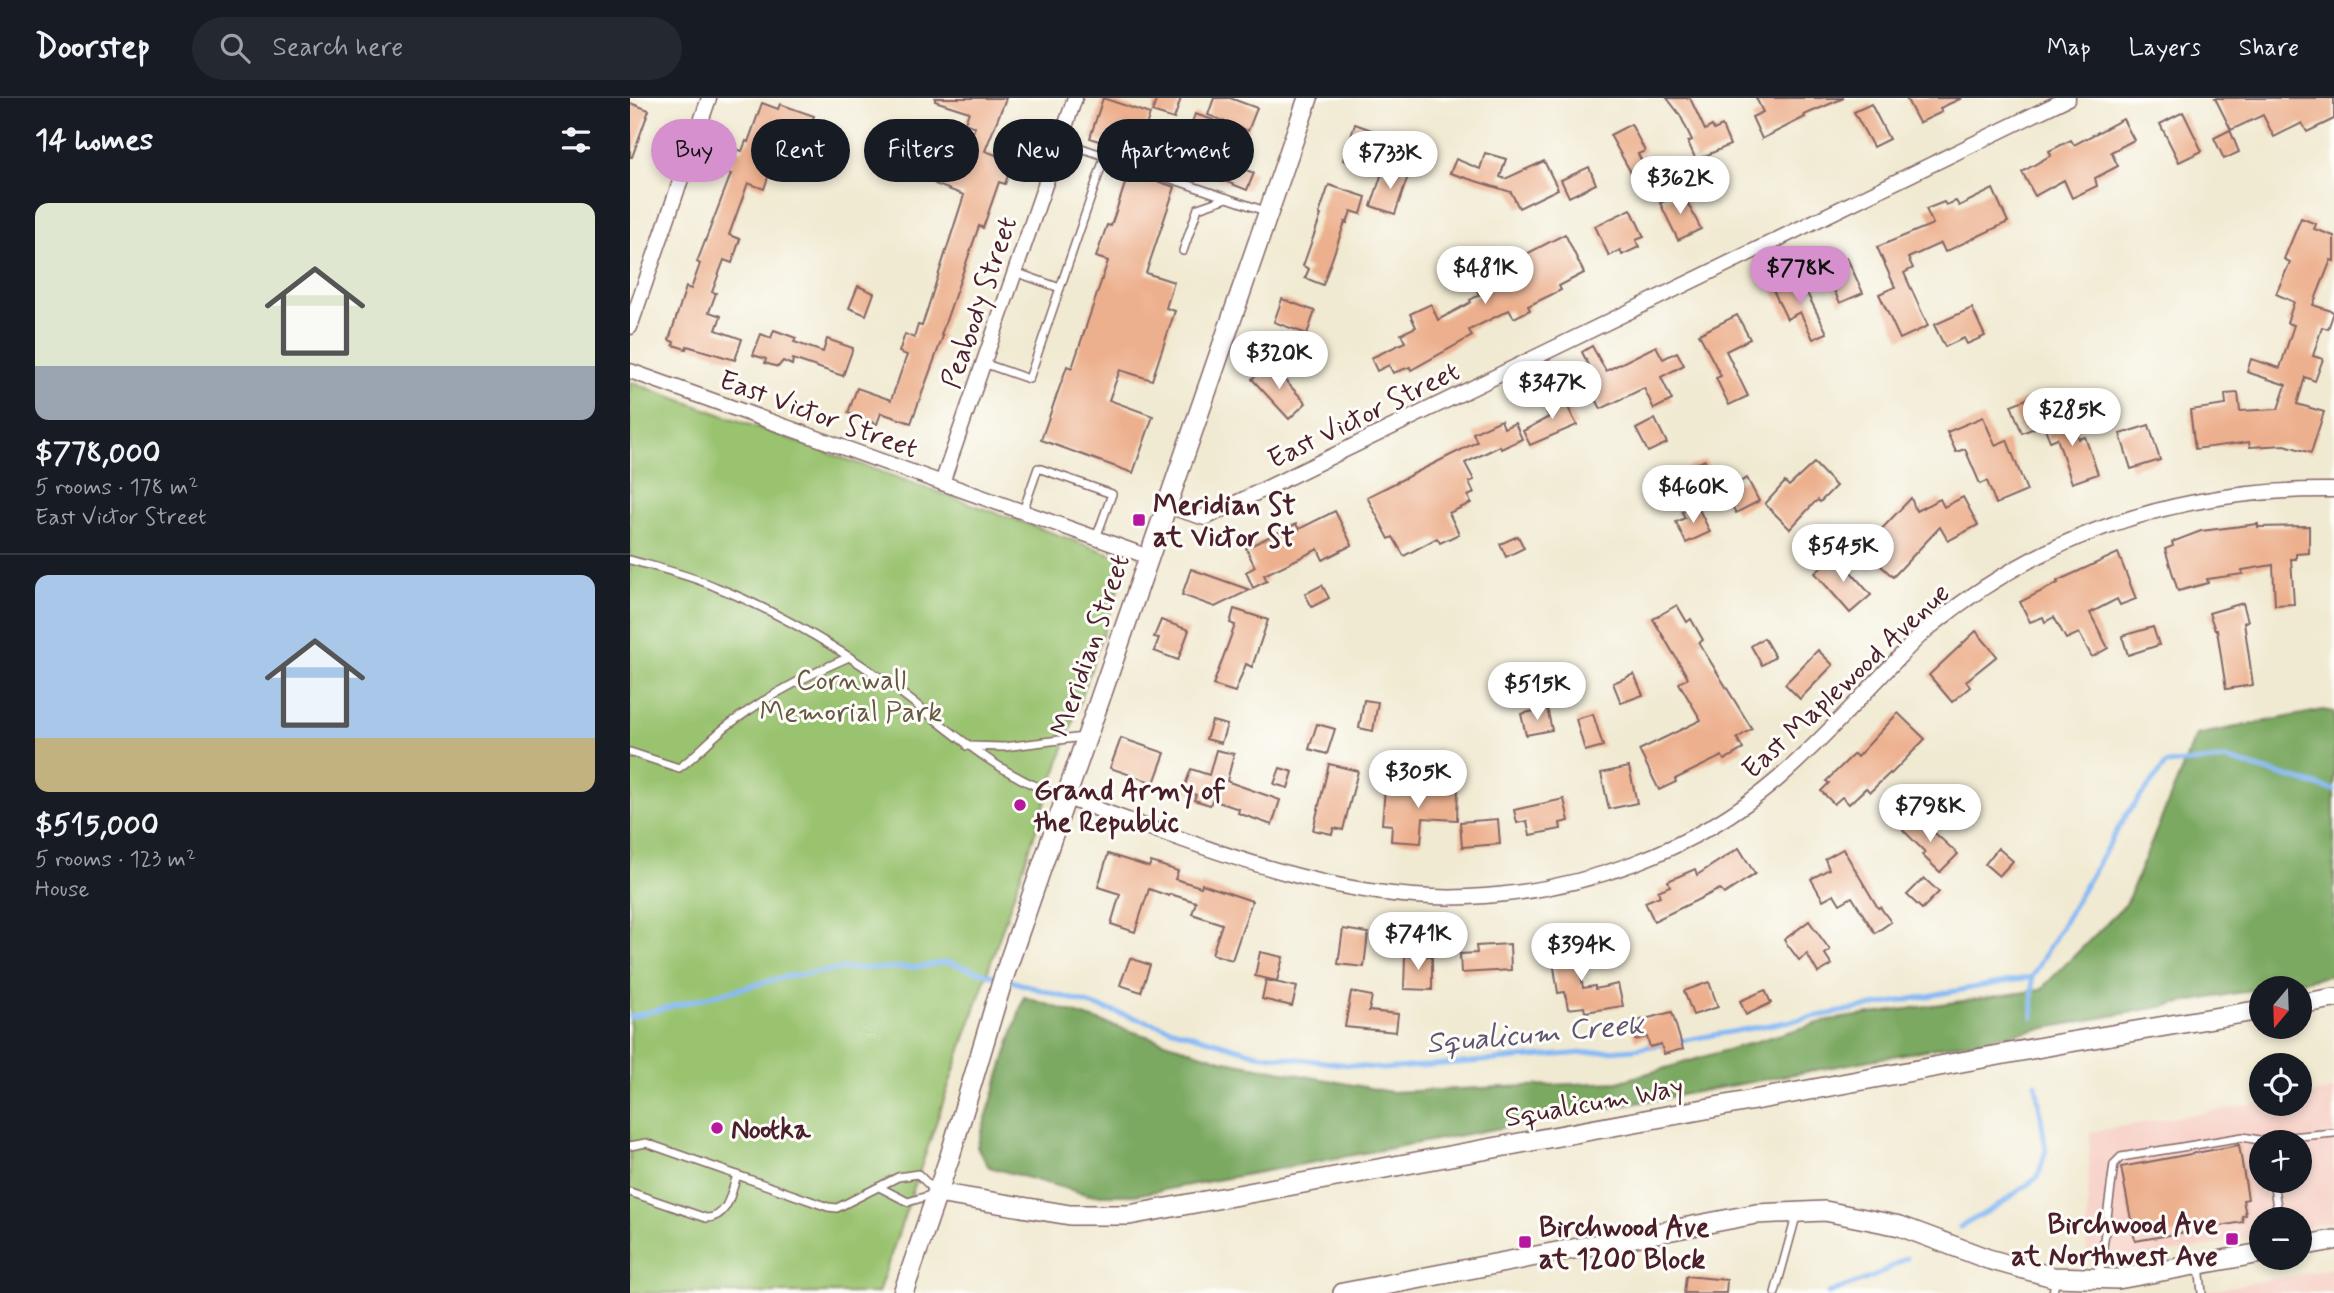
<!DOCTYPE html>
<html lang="en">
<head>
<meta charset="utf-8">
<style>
  :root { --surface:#171b24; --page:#242831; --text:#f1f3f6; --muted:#9ea1a6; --line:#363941; --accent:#d690ce }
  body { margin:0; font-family:Mynerve,sans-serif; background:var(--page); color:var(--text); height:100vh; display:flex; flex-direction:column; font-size:26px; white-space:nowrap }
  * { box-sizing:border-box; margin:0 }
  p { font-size:23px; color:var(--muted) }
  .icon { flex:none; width:38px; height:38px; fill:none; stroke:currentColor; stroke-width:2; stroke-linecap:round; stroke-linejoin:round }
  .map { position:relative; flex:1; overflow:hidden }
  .details { display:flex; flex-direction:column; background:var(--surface); width:630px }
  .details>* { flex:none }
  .banner { position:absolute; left:21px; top:21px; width:665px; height:63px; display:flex; gap:14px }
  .needle { width:46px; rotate:199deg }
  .buttons { position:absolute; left:1619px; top:878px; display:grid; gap:14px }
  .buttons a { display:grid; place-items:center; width:63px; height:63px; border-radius:50%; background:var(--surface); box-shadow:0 4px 10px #0003; font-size:35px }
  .price { position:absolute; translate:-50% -60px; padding:0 16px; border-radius:24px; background:#fff; color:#222; font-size:23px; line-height:46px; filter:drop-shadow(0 2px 4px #0008) }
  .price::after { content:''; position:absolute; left:50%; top:42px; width:21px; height:16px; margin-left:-10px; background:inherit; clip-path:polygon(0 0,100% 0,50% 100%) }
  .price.current { background:var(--accent); color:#111 }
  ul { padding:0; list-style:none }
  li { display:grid; align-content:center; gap:14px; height:371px; padding:0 35px }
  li+li { border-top:2px solid var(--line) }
  li span { display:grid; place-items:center; height:217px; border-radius:14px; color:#555 }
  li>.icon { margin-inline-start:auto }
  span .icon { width:126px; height:126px; fill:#fffc; stroke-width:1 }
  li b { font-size:30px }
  h2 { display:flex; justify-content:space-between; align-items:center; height:84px; padding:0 35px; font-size:30px }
  .chip { padding:0 24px; border-radius:32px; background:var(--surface); box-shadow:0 4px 10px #0003; font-size:24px; line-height:63px }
  .chip.current { background:var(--accent); color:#111 }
  header { display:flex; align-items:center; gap:42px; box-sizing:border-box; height:98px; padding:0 35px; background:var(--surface); border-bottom:2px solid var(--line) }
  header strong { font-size:33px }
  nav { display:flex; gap:38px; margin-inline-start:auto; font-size:24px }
  .search { width:490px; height:63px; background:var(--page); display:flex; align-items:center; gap:18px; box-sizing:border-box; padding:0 24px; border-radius:38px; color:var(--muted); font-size:26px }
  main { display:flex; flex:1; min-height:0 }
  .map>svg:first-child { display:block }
  .built { fill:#f7d1c8; fill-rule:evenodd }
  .green { fill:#9ac36f; stroke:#72714d; stroke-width:2 }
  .forest { fill:#7ba962; stroke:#626446; stroke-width:2 }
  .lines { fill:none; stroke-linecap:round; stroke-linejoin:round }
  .stream { stroke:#86b9f4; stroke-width:5 }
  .building { fill:#edb08e }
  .lane-casing { stroke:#846665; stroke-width:10 }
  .street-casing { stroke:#846665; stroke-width:17 }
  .secondary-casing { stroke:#846665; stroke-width:22 }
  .lane { stroke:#fff; stroke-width:7 }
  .street { stroke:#fff; stroke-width:14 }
  .secondary { stroke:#fff; stroke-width:19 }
  .poi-dot { fill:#b5179e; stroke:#fdfcf7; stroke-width:2.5 }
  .labels { text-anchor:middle; stroke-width:6; stroke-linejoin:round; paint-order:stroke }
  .street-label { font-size:28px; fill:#4a1f2b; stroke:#fdfcf7 }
  .poi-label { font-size:28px; font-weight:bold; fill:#4a1f2b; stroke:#fdfcf7; text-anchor:start }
  .park-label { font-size:28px; fill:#665843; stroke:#fdfcf7 }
  .water-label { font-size:30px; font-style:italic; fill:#5f5571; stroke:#fdfcf7 }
</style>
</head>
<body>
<header>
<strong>Doorstep</strong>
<div class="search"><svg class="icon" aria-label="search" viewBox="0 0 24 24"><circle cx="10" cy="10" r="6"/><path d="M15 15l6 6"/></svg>Search here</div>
<nav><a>Map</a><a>Layers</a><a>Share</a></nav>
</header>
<main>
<section class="details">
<h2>14 homes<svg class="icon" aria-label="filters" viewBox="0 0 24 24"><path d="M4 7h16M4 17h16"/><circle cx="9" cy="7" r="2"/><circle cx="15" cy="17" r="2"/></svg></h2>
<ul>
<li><span style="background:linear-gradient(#dfe7d0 75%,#9aa5b1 0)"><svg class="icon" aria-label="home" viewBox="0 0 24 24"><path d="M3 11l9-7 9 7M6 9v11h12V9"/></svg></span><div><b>$778,000</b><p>5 rooms · 178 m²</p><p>East Victor Street</p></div></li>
<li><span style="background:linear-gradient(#a9c7e8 75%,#c2b280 0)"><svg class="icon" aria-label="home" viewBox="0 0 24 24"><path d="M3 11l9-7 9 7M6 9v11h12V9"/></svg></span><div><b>$515,000</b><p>5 rooms · 123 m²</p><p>House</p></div></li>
</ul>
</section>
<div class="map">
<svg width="1704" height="1195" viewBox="0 0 1704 1195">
  <rect width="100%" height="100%" fill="#fdfcf7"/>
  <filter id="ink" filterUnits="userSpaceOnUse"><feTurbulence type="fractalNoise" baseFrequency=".0143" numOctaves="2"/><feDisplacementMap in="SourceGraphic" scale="14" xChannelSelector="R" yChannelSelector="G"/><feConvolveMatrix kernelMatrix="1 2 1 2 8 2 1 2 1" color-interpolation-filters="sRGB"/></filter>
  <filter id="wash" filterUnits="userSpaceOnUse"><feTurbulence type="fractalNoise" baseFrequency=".00686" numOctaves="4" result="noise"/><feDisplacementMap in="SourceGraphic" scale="28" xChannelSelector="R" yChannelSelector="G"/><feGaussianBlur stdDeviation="1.57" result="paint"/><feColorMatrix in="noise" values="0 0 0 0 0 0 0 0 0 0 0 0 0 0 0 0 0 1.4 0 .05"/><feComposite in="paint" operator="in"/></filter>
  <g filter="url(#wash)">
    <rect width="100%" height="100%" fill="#f1ead2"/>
    <g class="built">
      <path d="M1704,992V1124L1670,1130V1122H1631V1138L1506,1161L1456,1158L1460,1034L1631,1005L1670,1006V998ZM1631,1045H1670V1083H1631Z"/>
      <polygon points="1704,1170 1704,1195 1565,1195"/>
    </g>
    <polygon class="green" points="0,284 498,462 248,1195 0,1195"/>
    <polygon class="forest" points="1693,612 1704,614 1704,877 505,1097 459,1097 359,1069 347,1049 394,899 595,963 761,994 988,984 1199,922 1410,892 1496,806 1566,637"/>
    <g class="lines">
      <g class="stream">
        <polyline points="1402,879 1403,919"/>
        <polyline points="0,919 159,878 212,871 290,869 317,864 627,956 753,971 1004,951 1035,946"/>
        <polyline points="1045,944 1402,879 1496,717 1536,666 1595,661 1704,692"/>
        <polyline points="1330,1129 1369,1107 1408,1079 1416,1052 1406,986"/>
        <polyline points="1198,1195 1243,1179 1277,1160"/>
      </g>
    </g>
    <g id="blocks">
      <g class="building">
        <polygon points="305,0 376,0 355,53 383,63 375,86 369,84 353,130 349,128 311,237 313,238 281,325 251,315 247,326 218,315 227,290 261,302 277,257 269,254 275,236 284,240 288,227 292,228 334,97 305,86 316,58 331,64 345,29 335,25 339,14 305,3"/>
        <polygon points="473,0 520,16 506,56 460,40"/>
        <polygon points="527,0 551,0 544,21 522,14"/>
        <polygon points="584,0 600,0 627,10 618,33 578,17"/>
        <polygon points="1037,0 1060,0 1075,32 1082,28 1084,32 1092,28 1100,47 1066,62 1058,44 1062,42 1050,17"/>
        <polygon points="1126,0 1214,0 1174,17 1175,19 1132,41 1122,19 1133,14"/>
        <polygon points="1276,0 1332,0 1310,10 1312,14 1289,25"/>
        <polygon points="1585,0 1704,0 1704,21 1677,34 1672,25 1644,39 1633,17 1601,32"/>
        <polygon points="0,5 19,12 2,59 0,59"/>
        <polygon points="132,5 148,11 150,6 184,18 178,33 166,28 159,47 150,44 134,91 118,85 99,137 110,141 102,165 94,162 82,194 86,195 79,214 91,218 86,232 112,241 105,262 57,248 56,251 43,247 44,244 39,242 56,189 61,191 70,166 67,164 101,76 98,75 106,51 112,53 116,43 118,44"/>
        <polygon points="1241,6 1259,41 1243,49 1224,14"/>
        <polygon points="1553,14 1572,53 1549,64 1530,26"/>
        <polygon points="565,16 583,22 572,53 554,47"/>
        <polygon points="1493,21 1504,42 1481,54 1488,68 1465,80 1467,88 1442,100 1434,82 1405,98 1392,74 1421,57 1419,53 1441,42 1444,47"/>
        <polygon points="725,26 744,33 742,45 746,46 738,71 713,62"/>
        <polygon points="1001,26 1015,53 1008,56 1025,89 1013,96 980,37"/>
        <polygon points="1600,32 1609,54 1594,61 1584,40"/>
        <polygon points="855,55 876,61 870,79 875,81 914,63 928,91 889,110 881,94 820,75 826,61 850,71"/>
        <polygon points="579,58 624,75 617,92 574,75"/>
        <polygon points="959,69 966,86 939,99 931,82"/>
        <polygon points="767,71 779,75 765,116 741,108 752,75 764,79"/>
        <polygon points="499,74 545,89 516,175 544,184 536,210 545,213 522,282 490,272 479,302 523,318 503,375 411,342 437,268 442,270 478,163 466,159 477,127 481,128"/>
        <polygon points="699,87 736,99 731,116 721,113 717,125 715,124 693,187 675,180 679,171 673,168 691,117 689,116"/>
        <polygon points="1363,91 1378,124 1315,154 1311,145 1278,160 1283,170 1274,175 1298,228 1270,241 1249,196 1265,189 1247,149 1303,126 1296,111 1314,104 1316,107 1326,103 1329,108"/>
        <polygon points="1052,94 1071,131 1048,142 1030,105"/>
        <polygon points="1001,111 1014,139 1006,142 1009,149 992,157 990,152 979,158 965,128"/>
        <polygon points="1671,120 1686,126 1684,131 1704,138 1704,163 1701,162 1683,207 1704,214 1698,231 1692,229 1683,258 1693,261 1685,283 1675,279 1667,306 1694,314 1681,355 1655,347 1620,349 1619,344 1565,351 1560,312 1596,307 1595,296 1608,295 1610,313 1648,311 1656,287 1617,274 1621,261 1650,270 1664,227 1657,225 1664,204 1646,196 1660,164 1654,161"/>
        <polygon points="935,136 954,175 929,188 931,192 898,208 900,212 884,220 879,212 839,232 842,238 781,272 780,269 763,275 759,267 747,273 741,260 775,244 771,236 786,229 780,216 801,206 808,222 841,204 840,202 849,197 847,193 890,172 885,162"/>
        <polygon points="1217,160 1233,195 1210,205 1194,171"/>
        <polygon points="1169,179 1197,235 1183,241 1170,214 1157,221 1143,192"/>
        <polygon points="228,188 244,195 236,217 219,210"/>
        <polygon points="652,201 685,213 677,236 644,224"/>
        <polygon points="1342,210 1355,238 1337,246 1334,240 1315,249 1304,227"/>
        <polygon points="1107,217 1120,241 1096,253 1118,298 1099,307 1086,280 1091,278 1069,236"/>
        <polygon points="144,232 166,240 164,244 193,254 197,241 223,250 213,278 163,261 162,267 153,263 148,269 135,265 136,261 123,257 131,236 141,240"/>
        <polygon points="962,248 976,273 1026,248 1033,261 1047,254 1054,267 1031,279 1042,302 1024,311 1014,290 971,311 957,283 965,279 952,254"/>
        <polygon points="639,265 676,305 659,321 622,281"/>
        <polygon points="931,296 947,327 900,347 893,333 919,319 912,305"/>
        <polygon points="1399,300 1410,328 1392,335 1381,307"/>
        <polygon points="1440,315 1449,341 1455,339 1468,376 1442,385 1427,340 1420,343 1413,325"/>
        <polygon points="1353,319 1365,347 1377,342 1397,393 1366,406 1357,383 1350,386 1335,351 1326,354 1317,334"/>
        <polygon points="1025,321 1037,345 1018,354 1006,331"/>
        <polygon points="871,322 874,330 885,325 892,341 871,351 870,348 835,365 844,382 839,384 844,395 838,398 841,405 819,415 829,436 810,445 807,440 774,458 763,439 759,441 737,399 847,344 843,335"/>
        <polygon points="1519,327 1530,362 1501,371 1490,336"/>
        <polygon points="1075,362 1089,393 1071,402 1057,370"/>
        <polygon points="1184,365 1206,388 1190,404 1188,402 1184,405 1160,431 1135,406 1155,384 1159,388"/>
        <polygon points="1117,380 1129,403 1106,415 1093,393"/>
        <polygon points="1333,399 1348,427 1318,443 1310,429 1263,479 1235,453 1248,439 1246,437 1281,400 1286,413 1310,401 1314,409"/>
        <polygon points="1067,407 1080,434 1056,445 1046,424 1055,420 1052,414"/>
        <polygon points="705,413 722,447 693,462 688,451 634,477 637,483 623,490 616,474 625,469 616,450 666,426 669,431"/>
        <polygon points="1628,426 1628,429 1679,428 1679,455 1666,456 1666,461 1661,461 1664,506 1645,507 1643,467 1612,472 1613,476 1577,481 1578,485 1548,493 1535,451 1543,448 1542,444 1571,433"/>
        <polygon points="888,438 894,450 876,459 870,446"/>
        <polygon points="1488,455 1506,501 1490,507 1487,501 1460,515 1478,550 1462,559 1449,535 1436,541 1424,519 1415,524 1413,519 1400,524 1390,504 1428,485 1427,483"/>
        <polygon points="1206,457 1241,497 1220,515 1185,475"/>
        <polygon points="561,471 620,492 585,509 552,497"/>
        <polygon points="692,487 699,500 682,509 675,496"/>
        <polygon points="1613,505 1618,523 1614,524 1623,587 1596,591 1587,532 1585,532 1579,515"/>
        <polygon points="1047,507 1057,524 1061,521 1073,542 1069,545 1122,631 1107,640 1113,651 1094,662 1092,658 1045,681 1046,684 1029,692 1009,652 1071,622 1049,585 1058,580 1023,521"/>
        <polygon points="604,511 638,522 622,569 616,566 605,594 583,587 605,527 600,525"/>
        <polygon points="531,522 559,532 548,562 524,553 529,540 524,539"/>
        <polygon points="1523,529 1529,547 1498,557 1492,538"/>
        <polygon points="1346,533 1367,558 1336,583 1340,589 1322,604 1299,577"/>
        <polygon points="1134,540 1145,559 1132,567 1121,548"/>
        <polygon points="1188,552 1203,567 1170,601 1155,586"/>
        <polygon points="1004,576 1013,597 991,605 983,585"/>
        <polygon points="734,602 748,604 743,633 729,630"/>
        <polygon points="917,610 922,632 896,637 891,616"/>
        <polygon points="1268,615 1295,641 1261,676 1260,675 1240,694 1236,690 1219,706 1212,699 1204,706 1191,693 1199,685 1196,683 1224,656 1227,659"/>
        <polygon points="963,616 973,648 955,653 946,621"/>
        <polygon points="582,623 597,627 591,645 576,641"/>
        <polygon points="687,626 705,631 697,656 679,651"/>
        <polygon points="491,640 535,655 524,685 480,670"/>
        <polygon points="586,652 604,656 597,683 599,684 650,702 642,727 608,715 609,711 582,702 580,707 564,702 566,697 553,693 561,671 579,677"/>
        <polygon points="699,666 728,673 713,732 704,730 702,736 683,732"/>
        <polygon points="999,669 1007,705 979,711 971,675"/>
        <polygon points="650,670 663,674 658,690 644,686"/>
        <polygon points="804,686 828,687 827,722 793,720 791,745 761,743 762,727 752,726 755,690 803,693"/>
        <polygon points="934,701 939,723 930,725 931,731 900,737 897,723 887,725 884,712"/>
        <polygon points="1286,718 1328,756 1310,774 1292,757 1295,754 1273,732"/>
        <polygon points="868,721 870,746 832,749 830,724"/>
        <polygon points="1109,750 1125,776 1094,796 1090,791 1024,823 1015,804 1030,798 1028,793 1040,788 1038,783 1065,771 1067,777"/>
        <polygon points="1368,750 1383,763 1369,778 1355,766"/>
        <polygon points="1213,751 1248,810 1250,809 1261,824 1245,835 1222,799 1210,806 1204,796 1193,802 1181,781 1199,771 1195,761"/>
        <polygon points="478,756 519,769 521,764 548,773 545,781 571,789 572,786 622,803 602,862 582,856 592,826 562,816 566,804 540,796 539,798 519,791 505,834 481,826 490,796 468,789"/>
        <polygon points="1294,780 1309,794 1292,811 1277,797"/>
        <polygon points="1179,823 1200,852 1195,856 1202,867 1188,875 1177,856 1169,862 1154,842"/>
        <polygon points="713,831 738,835 734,869 708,866"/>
        <polygon points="880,846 881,872 831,875 830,856 847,855 846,848"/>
        <polygon points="946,846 953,890 965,888 965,891 988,886 993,908 955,914 954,909 938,911 935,894 928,895 921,850"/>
        <polygon points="630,854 653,859 647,883 625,878"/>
        <polygon points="783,854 796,854 796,858 802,858 802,892 774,891 775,858 783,858"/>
        <polygon points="500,860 520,867 511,894 490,887"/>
        <polygon points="636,882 667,889 662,908 632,901"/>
        <polygon points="1079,884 1088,909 1063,917 1054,893"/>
        <polygon points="1135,892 1141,905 1116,917 1110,903"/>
        <polygon points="721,894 742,898 739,913 768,916 766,934 715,929"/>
        <polygon points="1042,914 1053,951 1034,956 1031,946 1020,949 1017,939 1005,942 999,925"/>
        <polygon points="1609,1047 1618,1101 1613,1102 1616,1117 1612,1118 1613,1124 1505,1143 1491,1069"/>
        <polygon points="1056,1178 1097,1182 1096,1195 1054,1195"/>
      </g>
    </g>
  </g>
  <g filter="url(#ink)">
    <use href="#blocks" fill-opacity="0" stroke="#846665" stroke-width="2"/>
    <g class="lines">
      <g class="lane-casing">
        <g id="lane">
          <polyline points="431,43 638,114"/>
          <polyline points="553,153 568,110 597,100"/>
          <polyline points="385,174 430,190"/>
          <polyline points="353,265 399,281 475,58"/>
          <polyline points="393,413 408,370 482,396 466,440"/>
          <path d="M0,462C29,470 59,477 86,489C141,511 195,542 245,576C311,621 356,673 435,700"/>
          <polyline points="337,648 374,649 453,639"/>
          <path d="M0,654L49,670C66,658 80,641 97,628C135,599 175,578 219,559"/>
          <polyline points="1639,1045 1648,1040 1704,1035"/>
          <path d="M0,1048L16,1045L107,1077C101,1095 98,1120 76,1120L0,1094"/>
          <polyline points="107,1077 198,1109 207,1110 268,1079 288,1076 307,1095 278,1104 249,1089"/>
          <polyline points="1643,1083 1649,1122"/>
          <polyline points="1569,1167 1572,1195"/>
          <polyline points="1469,1180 1484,1066 1491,1059 1613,1039 1639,1044"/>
          <polyline points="1145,1195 1167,1115"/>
          <polyline points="1423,1195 1426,1179"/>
        </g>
      </g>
      <g class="street-casing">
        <g id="street">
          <polyline points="0,229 79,0"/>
          <polyline points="0,273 519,459"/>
          <polyline points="312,385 445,0"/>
          <polyline points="537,408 575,420 1438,0"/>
          <path d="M436,700C564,744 700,805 838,799C951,794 1063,754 1149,680C1186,647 1220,611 1254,575C1269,560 1283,543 1299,530C1417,433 1552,390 1704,392"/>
        </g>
      </g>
      <g class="secondary-casing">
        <g id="secondary">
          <polyline points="1670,906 1704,900"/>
          <polyline points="307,1095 440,1117 499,1117 1434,945 1631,912"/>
          <polyline points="1670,1148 1704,1142"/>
          <polyline points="273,1195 320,1058 373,881 678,0"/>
          <polyline points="713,1195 1126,1116 1195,1113 1270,1128 1358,1161 1423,1179 1488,1181 1631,1155"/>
        </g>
      </g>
      <use href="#lane" class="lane"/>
      <use href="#street" class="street"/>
      <use href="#secondary" class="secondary"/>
    </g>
  </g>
  <g class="poi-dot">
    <rect x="502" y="415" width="14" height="14" rx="3.5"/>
    <circle cx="390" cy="707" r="7"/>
    <circle cx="87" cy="1030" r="7"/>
    <rect x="1595" y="1134" width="14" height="14" rx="3.5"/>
    <rect x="888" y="1137" width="14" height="14" rx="3.5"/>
  </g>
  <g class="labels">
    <g class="street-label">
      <text transform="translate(348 204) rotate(-71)" y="10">Peabody Street</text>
      <text transform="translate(189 315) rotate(20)" y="10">East Victor Street</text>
      <text transform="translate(733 316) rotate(-26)" y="10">East Victor Street</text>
      <text transform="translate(459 547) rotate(-71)" y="10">Meridian Street</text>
      <text transform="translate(1215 582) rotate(-43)" y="10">East Maplewood Avenue</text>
      <text transform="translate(964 1003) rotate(-10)" y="10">Squalicum Way</text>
    </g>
    <g class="poi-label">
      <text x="523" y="416">Meridian St<tspan x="523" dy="32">at Victor St</tspan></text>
      <text x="404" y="701">Grand Army of<tspan x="404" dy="32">the Republic</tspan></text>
      <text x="101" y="1040">Nootka</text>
      <text x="1588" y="1135" text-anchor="end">Birchwood Ave<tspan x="1588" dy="32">at Northwest Ave</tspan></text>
      <text x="909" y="1138">Birchwood Ave<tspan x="909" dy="32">at 1200 Block</tspan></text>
    </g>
    <g class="park-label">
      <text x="221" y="591">Cornwall<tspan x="221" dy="32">Memorial Park</tspan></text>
    </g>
    <g class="water-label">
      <text transform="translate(905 935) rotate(-5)" y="10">Squalicum Creek</text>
    </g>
  </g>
</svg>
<div class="buttons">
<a><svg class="needle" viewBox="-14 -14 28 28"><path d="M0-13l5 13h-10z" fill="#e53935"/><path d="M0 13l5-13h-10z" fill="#9ea1a6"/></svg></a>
<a><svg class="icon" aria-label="locate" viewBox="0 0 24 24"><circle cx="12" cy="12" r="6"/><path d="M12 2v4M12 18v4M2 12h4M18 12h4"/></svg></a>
<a>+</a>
<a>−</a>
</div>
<b class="price" style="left:760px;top:93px">$733K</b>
<b class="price" style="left:1050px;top:118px">$362K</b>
<b class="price" style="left:855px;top:208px">$481K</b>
<b class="price current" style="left:1170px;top:208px">$778K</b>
<b class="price" style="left:649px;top:293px">$320K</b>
<b class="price" style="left:922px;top:323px">$347K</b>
<b class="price" style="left:1442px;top:350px">$285K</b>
<b class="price" style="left:1063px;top:427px">$460K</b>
<b class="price" style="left:1213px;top:486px">$545K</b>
<b class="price" style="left:907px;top:624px">$515K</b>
<b class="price" style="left:788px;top:712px">$305K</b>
<b class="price" style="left:1300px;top:746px">$798K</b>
<b class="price" style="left:788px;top:874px">$741K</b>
<b class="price" style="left:951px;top:885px">$394K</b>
<div class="banner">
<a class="chip current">Buy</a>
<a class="chip">Rent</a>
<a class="chip">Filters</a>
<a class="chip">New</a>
<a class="chip">Apartment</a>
</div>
</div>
</main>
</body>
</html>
